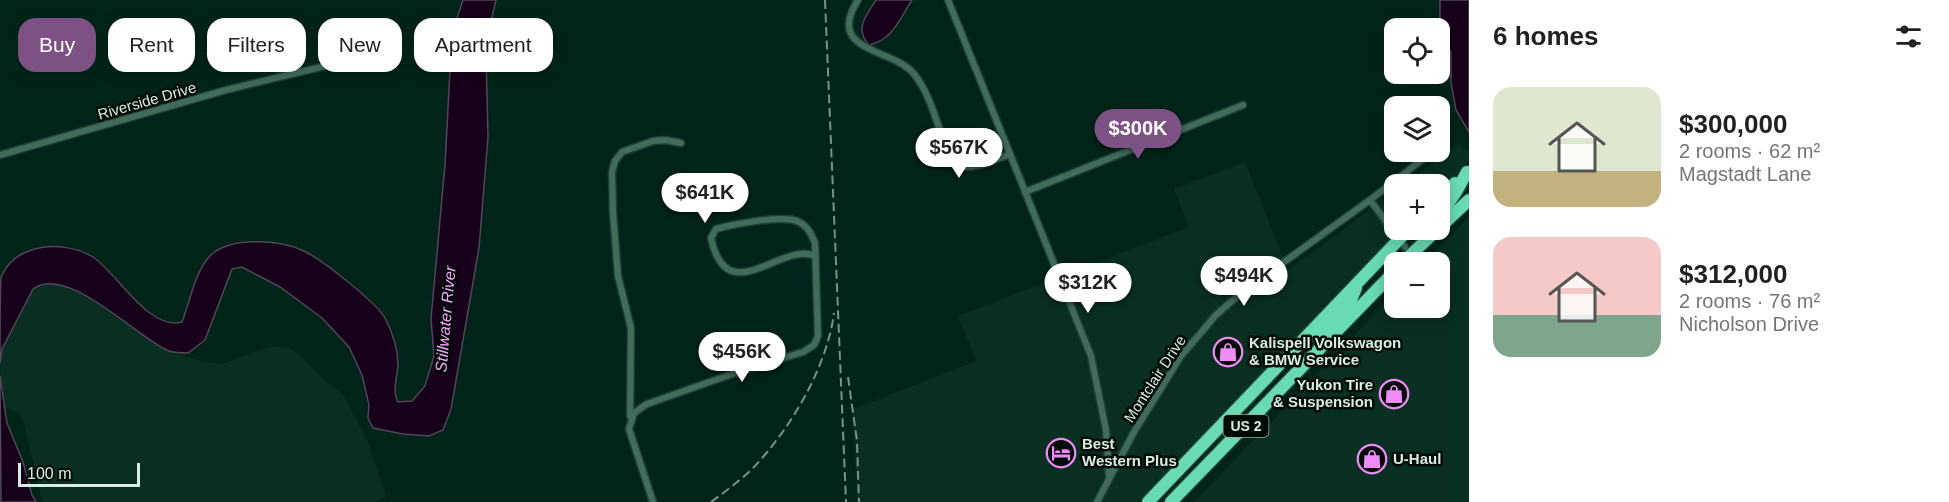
<!DOCTYPE html>
<html lang="en">
<head>
<meta charset="utf-8">
<style>
  :root { --surface:#fff; --page:#f6f6f6; --text:#202124; --muted:#757577; --accent:#7d5183 }
  body { margin:0; font-family:Helvetica,sans-serif; background:var(--page); color:var(--text); height:100vh; display:flex; flex-direction:column; font-size:22px; white-space:nowrap }
  * { box-sizing:border-box; margin:0 }
  p { font-size:20px; color:var(--muted) }
  .icon { flex:none; width:33px; height:33px; fill:none; stroke:currentColor; stroke-width:2; stroke-linecap:round; stroke-linejoin:round }
  .map { position:relative; flex:1; overflow:hidden }
  .drawer { display:flex; flex-direction:column; background:var(--surface); width:480px }
  .drawer>* { flex:none }
  .banner { position:absolute; left:18px; top:18px; width:570px; height:54px; display:flex; gap:12px }
  .buttons { position:absolute; left:1384px; top:18px; display:grid; gap:12px }
  .buttons a { display:grid; place-items:center; width:66px; height:66px; border-radius:12px; background:var(--surface); box-shadow:0 3px 15px #0003; font-size:30px }
  .scale { position:absolute; left:18px; bottom:15px; width:122px; box-sizing:border-box; padding-left:6px; border:3px solid #d9ede4; border-top:0; font-size:16px; line-height:21px; white-space:nowrap; color:#d9ede4; -webkit-text-stroke:4px #010b06; paint-order:stroke }
  .price { position:absolute; translate:-50% -51px; padding:0 14px; border-radius:21px; background:#fff; color:#222; font-size:20px; line-height:39px; filter:drop-shadow(0 2px 3px #0008) }
  .price::after { content:''; position:absolute; left:50%; top:36px; width:18px; height:14px; margin-left:-9px; background:inherit; clip-path:polygon(0 0,100% 0,50% 100%) }
  .price.on { background:var(--accent); color:#fff }
  ul { padding:0; list-style:none }
  li { display:flex; align-items:center; gap:18px; height:150px; padding:0 24px }
  li span { display:grid; place-items:center; flex:none; width:168px; height:120px; border-radius:18px; color:#555 }
  li>.icon { margin-inline-start:auto }
  span .icon { width:72px; height:72px; fill:#fffc; stroke-width:1 }
  li b { font-size:26px }
  h2 { display:flex; justify-content:space-between; align-items:center; height:72px; padding:0 24px; font-size:26px }
  .chip { padding:0 21px; border-radius:18px; background:var(--surface); box-shadow:0 3px 15px #0003; font-size:21px; line-height:54px }
  .chip.on { background:var(--accent); color:#fff }
  main { display:flex; flex:1; min-height:0 }
  .map>svg:first-child { display:block }
  .built { fill:#092f23 }
  .water { fill:#17001a; stroke:#514757; stroke-width:1.5 }
  .lines { fill:none; stroke-linecap:round; stroke-linejoin:round }
  .street-casing { stroke:#1e4035; stroke-width:9 }
  .highway-casing { stroke:#1e4035; stroke-width:15 }
  .street { stroke:#416b5b; stroke-width:6 }
  .highway { stroke:#68dbb2; stroke-width:12 }
  .rail { stroke:#78938a; stroke-width:2; stroke-dasharray:9 4.5; stroke-linecap:butt }
  .labels { text-anchor:middle; stroke-width:5; stroke-linejoin:round; paint-order:stroke }
  .shield { fill:#010b06; stroke:#98a9a1; stroke-width:1.5 }
  .shield-label { font-size:14px; font-weight:bold; fill:#d9ede4 }
  .street-label { font-size:15px; fill:#d9ede4; stroke:#010b06 }
  .poi-label { font-size:15px; font-weight:bold; fill:#d9ede4; stroke:#010b06; text-anchor:start }
  .water-label { font-size:16px; font-style:italic; fill:#f8a5ff; stroke:#010b06 }
</style>
</head>
<body>
<main>
<div class="map">
<svg width="1469" height="502" viewBox="0 0 1469 502">
  <rect width="100%" height="100%" fill="#002419"/>
  <g class="built">
    <polygon points="1459,144 1469,153 1469,161 1440,191 1440,184 1404,184"/>
    <polygon points="1245,162 1288,270 1395,191 1395,230 1403,230 1138,502 857,502 853,409 976,361 958,316 1189,227 1174,189"/>
    <polygon points="1469,217 1469,502 1194,502 1395,293 1395,308 1440,308 1440,262 1425,262"/>
    <polygon points="39,284 58,284 85,294 136,331 170,352 205,362 222,364 271,346 289,348 298,353 326,382 343,394 368,442 386,497 374,502 42,502 24,423 19,414 5,407 0,376 2,349 33,289"/>
  </g>
  <g class="water">
    <path d="M463,0H496L490,25L486,56L488,137L479,248L451,409L443,430L429,436L403,434L373,428L368,418L369,405L362,375L349,347L322,318L280,287L242,267L232,269L205,340L188,353C182,353 175,353 169,351C137,338 67,263 33,289L2,349L0,364C0,348 0,287 1,277C8,261 19,253 35,249C53,244 77,247 93,257C118,274 149,331 182,322C190,302 195,270 211,255C231,236 281,240 304,251C321,259 376,302 385,318C393,333 398,349 398,366C397,378 392,391 398,402L412,401L425,386L434,356L431,319L445,165L452,33Z"/>
    <path d="M876,0H912C900,18 892,41 869,45C854,29 866,16 876,0Z"/>
    <polygon points="1440,0 1469,0 1469,132 1456,110 1451,82 1451,52 1440,37"/>
    <polygon points="0,376 7,423 23,462 32,495 36,502 1,502"/>
  </g>
  <g class="lines">
    <g class="street-casing">
      <g id="street">
        <path d="M858,0C824,53 894,48 914,74C933,97 938,132 951,159C964,177 993,160 1010,154L948,0"/>
        <polyline points="1440,145 1442,144"/>
        <polyline points="1010,154 1091,356 1106,430 1109,475"/>
        <polyline points="0,155 226,90 321,67 356,56 369,49"/>
        <polyline points="1025,192 1243,105"/>
        <polyline points="1370,200 1405,247"/>
        <polyline points="630,416 631,328 618,276 613,213 612,172 615,161 622,152 653,141 665,140 681,143"/>
        <path d="M653,502L629,429L634,413L647,404L735,373L803,352L814,345L818,336L815,243C811,233 807,225 797,221C781,215 734,224 716,229L711,238C727,312 781,241 815,256"/>
        <polyline points="1097,502 1134,432 1181,356 1216,315 1241,293 1370,200 1432,152"/>
      </g>
    </g>
    <g class="highway-casing">
      <g id="highway">
        <polyline points="1440,198 1455,183"/>
        <polyline points="1440,215 1456,192 1467,172"/>
        <polyline points="1440,227 1469,200"/>
        <polyline points="1403,262 1437,230"/>
        <polyline points="1319,339 1349,305 1356,288"/>
        <polyline points="1148,502 1408,230"/>
        <polyline points="1171,502 1395,271"/>
      </g>
    </g>
    <use href="#street" class="street"/>
    <use href="#highway" class="highway"/>
    <g class="rail">
      <polyline points="825,0 846,502"/>
      <polyline points="848,377 857,441 859,502"/>
      <path d="M711,502C726,491 741,480 754,467C791,428 827,367 834,313"/>
    </g>
  </g>
  <defs>
    <g id="shop-ring" transform="scale(1.5)"><circle r="9.5" fill="#010b06" stroke="#ee8bf7" stroke-width="1.5"/><path d="M-5-2.5h2.3a2.7 3.5 0 0 1 5.4 0H5L5.5 6h-11ZM-1.5-2.5h3a1.5 2.3 0 0 0-3 0Z" fill="#ee8bf7"/></g>
    <g id="hotel-ring" transform="scale(1.5)"><circle r="9.5" fill="#010b06" stroke="#ee8bf7" stroke-width="1.5"/><path d="M-6-4.5h1.5V1H6V5H4.5V3h-9V5H-6ZM-4 0a1.8 1.8 0 1 1 3.6 0ZM.5 0V-2.5h3Q6-2.5 6 0Z" fill="#ee8bf7"/></g>
  </defs>
  <g fill-rule="evenodd">
    <use href="#shop-ring" x="1228" y="352"/>
    <use href="#shop-ring" x="1394" y="394"/>
    <use href="#hotel-ring" x="1061" y="453"/>
    <use href="#shop-ring" x="1372" y="459"/>
  </g>
  <g class="labels">
    <rect class="shield" x="1223.5" y="415" width="45" height="22" rx="4.5"/>
    <g class="shield-label">
      <text x="1246" y="431">US 2</text>
    </g>
    <g class="street-label">
      <text transform="translate(147 101) rotate(-16)" y="5">Riverside Drive</text>
      <text transform="translate(1155 379) rotate(-57)" y="5">Montclair Drive</text>
    </g>
    <g class="poi-label">
      <text x="1249" y="348">Kalispell Volkswagon<tspan x="1249" dy="17">&amp; BMW Service</tspan></text>
      <text x="1373" y="390" text-anchor="end">Yukon Tire<tspan x="1373" dy="17">&amp; Suspension</tspan></text>
      <text x="1082" y="449">Best<tspan x="1082" dy="17">Western Plus</tspan></text>
      <text x="1393" y="464">U-Haul</text>
    </g>
    <g class="water-label">
      <text transform="translate(445 319) rotate(-85)" y="6">Stillwater River</text>
    </g>
  </g>
</svg>
<div class="buttons">
<a><svg class="icon" aria-label="locate" viewBox="0 0 24 24"><circle cx="12" cy="12" r="6"/><path d="M12 2v4M12 18v4M2 12h4M18 12h4"/></svg></a>
<a><svg class="icon" aria-label="layers" viewBox="0 0 24 24"><path d="M12 4l9 5-9 5-9-5zM3 14l9 5 9-5"/></svg></a>
<a>+</a>
<a>−</a>
</div>
<div class="scale">100 m</div>
<b class="price on" style="left:1138px;top:160px">$300K</b>
<b class="price" style="left:959px;top:179px">$567K</b>
<b class="price" style="left:705px;top:224px">$641K</b>
<b class="price" style="left:1244px;top:307px">$494K</b>
<b class="price" style="left:1088px;top:314px">$312K</b>
<b class="price" style="left:742px;top:383px">$456K</b>
<div class="banner">
<a class="chip on">Buy</a>
<a class="chip">Rent</a>
<a class="chip">Filters</a>
<a class="chip">New</a>
<a class="chip">Apartment</a>
</div>
</div>
<section class="drawer">
<h2>6 homes<svg class="icon" aria-label="filters" viewBox="0 0 24 24"><path d="M4 7h16M4 17h16"/><circle cx="9" cy="7" r="2"/><circle cx="15" cy="17" r="2"/></svg></h2>
<ul>
<li><span style="background:linear-gradient(#dfe7d0 70%,#c2b280 0)"><svg class="icon" aria-label="home" viewBox="0 0 24 24"><path d="M3 11l9-7 9 7M6 9v11h12V9"/></svg></span><div><b>$300,000</b><p>2 rooms · 62 m²</p><p>Magstadt Lane</p></div></li>
<li><span style="background:linear-gradient(#f6c9c9 65%,#7fa58c 0)"><svg class="icon" aria-label="home" viewBox="0 0 24 24"><path d="M3 11l9-7 9 7M6 9v11h12V9"/></svg></span><div><b>$312,000</b><p>2 rooms · 76 m²</p><p>Nicholson Drive</p></div></li>
</ul>
</section>
</main>
</body>
</html>
